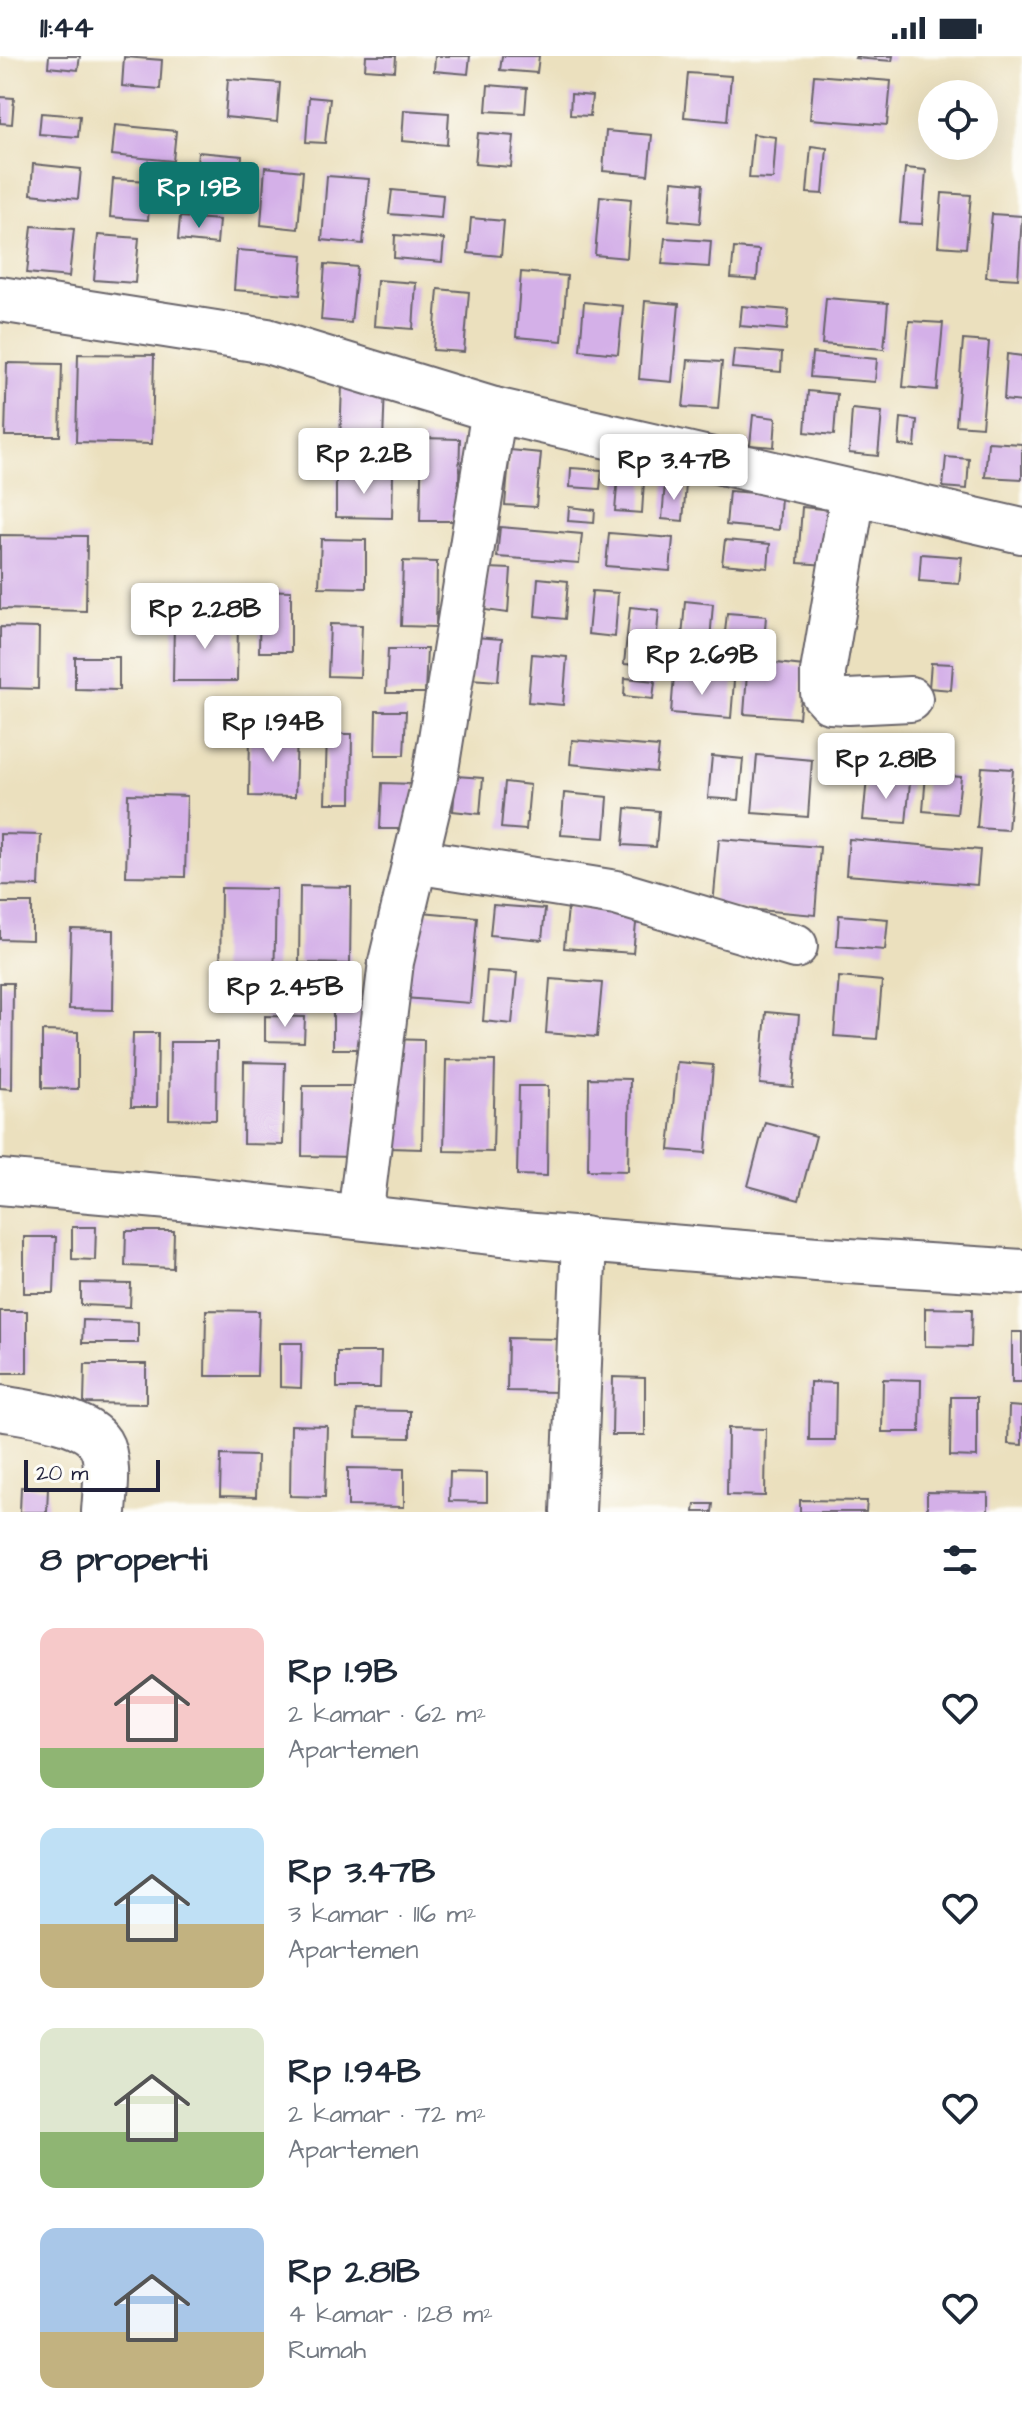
<!DOCTYPE html>
<html lang="id">
<head>
<meta charset="utf-8">
<style>
  :root { --surface:#fff; --page:#f6f6f7; --text:#1f2937; --muted:#747a83; --accent:#0f766e }
  body { margin:0; font-family:"Architects Daughter",sans-serif; background:var(--page); color:var(--text); height:100vh; display:flex; flex-direction:column; font-size:30px; white-space:nowrap }
  * { box-sizing:border-box; margin:0 }
  p { font-size:26px; color:var(--muted) }
  .icon { flex:none; width:44px; height:44px; fill:none; stroke:currentColor; stroke-width:2; stroke-linecap:round; stroke-linejoin:round }
  .map { position:relative; height:1456px; overflow:hidden }
  .sheet { display:flex; flex-direction:column; background:var(--surface); flex:1 }
  .sheet>* { flex:none }
  .tools { position:absolute; left:918px; top:24px; display:grid; gap:16px }
  .tools a { display:grid; place-items:center; width:80px; height:80px; border-radius:50%; background:var(--surface); box-shadow:0 8px 32px #0002; font-size:40px }
  .scale { position:absolute; left:24px; bottom:20px; width:136px; box-sizing:border-box; padding-left:8px; border:4px solid #22223b; border-top:0; font-size:22px; line-height:28px; white-space:nowrap; color:#22223b; -webkit-text-stroke:6px #fdfcf7; paint-order:stroke }
  .price { position:absolute; translate:-50% -68px; padding:0 18px; border-radius:8px; background:#fff; color:#222; font-size:26px; line-height:52px; filter:drop-shadow(0 2px 4px #0008) }
  .price::after { content:''; position:absolute; left:50%; top:48px; width:24px; height:18px; margin-left:-12px; background:inherit; clip-path:polygon(0 0,100% 0,50% 100%) }
  .price.selected { background:var(--accent); color:#fff }
  ul { padding:0; list-style:none }
  li { display:flex; align-items:center; gap:24px; height:200px; padding:0 40px }
  li span { display:grid; place-items:center; flex:none; width:224px; height:160px; border-radius:16px; color:#555 }
  li>.icon { margin-inline-start:auto }
  span .icon { width:96px; height:96px; fill:#fffc; stroke-width:1 }
  li b { font-size:34px }
  h2 { display:flex; justify-content:space-between; align-items:center; height:96px; padding:0 40px; font-size:34px }
  .status { display:flex; justify-content:space-between; align-items:center; height:56px; padding:0 40px; background:var(--surface); direction:ltr }
  .status svg { height:22px; fill:currentColor }
  .map>svg:first-child { display:block }
  .building { fill:#d4b0e8 }
  .lines { fill:none; stroke-linecap:round; stroke-linejoin:round }
  .minor-casing { stroke:#686469; stroke-width:48 }
  .minor { stroke:#fff; stroke-width:44 }
</style>
</head>
<body>
<div class="status"><b>11:44</b><svg viewBox="0 0 49 12"><path d="M0 12V9h3v3zM5 12V6h3v6zM10 12V3h3v9zM15 12V0h3v12zM26 1h20v11H26zM47 4h2v5h-2z"/></svg></div>
<div class="map">
<svg width="1022" height="1456" viewBox="0 0 1022 1456">
  <rect width="100%" height="100%" fill="#fdfcf7"/>
  <filter id="ink" filterUnits="userSpaceOnUse"><feTurbulence type="fractalNoise" baseFrequency=".0125" numOctaves="2"/><feDisplacementMap in="SourceGraphic" scale="16" xChannelSelector="R" yChannelSelector="G"/><feConvolveMatrix kernelMatrix="1 2 1 2 8 2 1 2 1" color-interpolation-filters="sRGB"/></filter>
  <filter id="wash" filterUnits="userSpaceOnUse"><feTurbulence type="fractalNoise" baseFrequency=".006" numOctaves="4" result="noise"/><feDisplacementMap in="SourceGraphic" scale="32" xChannelSelector="R" yChannelSelector="G"/><feGaussianBlur stdDeviation="1.8" result="paint"/><feColorMatrix in="noise" values="0 0 0 0 0 0 0 0 0 0 0 0 0 0 0 0 0 1.4 0 .05"/><feComposite in="paint" operator="in"/></filter>
  <g filter="url(#wash)">
    <rect width="100%" height="100%" fill="#ebe0be"/>
    <g id="blocks">
      <g class="building">
        <polygon points="49,0 80,0 78,14 48,11"/>
        <polygon points="366,0 396,0 395,15 365,13"/>
        <polygon points="435,0 470,0 468,18 434,15"/>
        <polygon points="502,0 539,0 537,17 500,14"/>
        <polygon points="856,0 893,0 892,5 855,2"/>
        <polygon points="124,1 162,4 160,33 122,30"/>
        <polygon points="688,17 731,20 727,65 684,61"/>
        <polygon points="814,19 891,25 887,69 810,63"/>
        <polygon points="228,23 280,27 277,66 225,61"/>
        <polygon points="488,29 527,32 525,57 486,55"/>
        <polygon points="571,38 592,40 590,60 570,59"/>
        <polygon points="0,41 14,42 12,68 0,67"/>
        <polygon points="309,41 330,43 325,87 306,86"/>
        <polygon points="404,54 449,57 447,89 402,85"/>
        <polygon points="41,57 80,60 78,81 39,78"/>
        <polygon points="115,69 176,75 173,105 112,99"/>
        <polygon points="606,75 652,79 648,119 603,115"/>
        <polygon points="478,77 514,80 511,111 475,108"/>
        <polygon points="753,78 776,81 773,123 749,122"/>
        <polygon points="811,90 827,92 823,138 807,137"/>
        <polygon points="198,96 242,100 239,134 195,131"/>
        <polygon points="33,108 81,113 78,143 31,138"/>
        <polygon points="265,111 303,115 298,173 261,169"/>
        <polygon points="905,112 926,114 922,168 900,167"/>
        <polygon points="327,120 369,123 363,188 322,184"/>
        <polygon points="113,123 151,125 148,164 110,161"/>
        <polygon points="672,125 703,128 700,167 669,164"/>
        <polygon points="392,134 443,139 441,162 389,158"/>
        <polygon points="942,137 971,139 966,192 938,190"/>
        <polygon points="600,140 631,143 627,202 595,199"/>
        <polygon points="992,158 1022,160 1018,223 986,221"/>
        <polygon points="180,161 219,164 217,188 178,184"/>
        <polygon points="471,162 504,165 501,200 468,197"/>
        <polygon points="32,170 74,173 69,221 27,217"/>
        <polygon points="98,179 139,182 135,227 94,224"/>
        <polygon points="395,179 444,183 442,206 394,202"/>
        <polygon points="665,182 711,185 709,211 662,208"/>
        <polygon points="734,192 759,194 757,224 731,222"/>
        <polygon points="237,194 303,199 300,239 234,234"/>
        <polygon points="325,208 357,211 351,267 321,264"/>
        <polygon points="521,216 567,220 562,285 516,281"/>
        <polygon points="377,224 416,227 413,273 374,270"/>
        <polygon points="438,233 469,236 464,296 433,294"/>
        <polygon points="826,242 888,247 884,293 822,288"/>
        <polygon points="645,245 679,248 672,326 639,323"/>
        <polygon points="584,246 623,250 618,298 580,294"/>
        <polygon points="742,250 789,254 787,274 740,270"/>
        <polygon points="909,265 943,267 937,334 903,331"/>
        <polygon points="963,284 989,286 982,371 956,369"/>
        <polygon points="734,293 782,297 781,316 732,312"/>
        <polygon points="812,297 877,303 875,326 810,321"/>
        <polygon points="78,298 154,299 152,388 76,386"/>
        <polygon points="1007,298 1022,300 1022,346 1004,344"/>
        <polygon points="688,304 722,306 718,353 683,351"/>
        <polygon points="7,307 62,308 60,380 5,380"/>
        <polygon points="342,328 385,329 383,386 340,386"/>
        <polygon points="808,335 837,338 834,379 805,376"/>
        <polygon points="852,353 882,356 878,400 849,397"/>
        <polygon points="753,359 776,362 774,391 750,389"/>
        <polygon points="901,362 917,364 915,391 899,389"/>
        <polygon points="422,382 460,383 458,465 420,465"/>
        <polygon points="988,386 1022,388 1022,423 985,421"/>
        <polygon points="510,394 541,397 536,451 505,449"/>
        <polygon points="946,401 969,403 967,433 943,431"/>
        <polygon points="619,406 645,409 642,457 615,455"/>
        <polygon points="571,412 602,414 600,433 570,431"/>
        <polygon points="336,418 393,419 392,462 336,461"/>
        <polygon points="665,427 686,428 683,465 662,463"/>
        <polygon points="729,435 781,439 779,474 726,469"/>
        <polygon points="569,451 595,454 594,467 568,465"/>
        <polygon points="802,451 832,454 828,509 798,507"/>
        <polygon points="500,471 582,478 579,507 497,501"/>
        <polygon points="609,477 673,482 670,515 606,510"/>
        <polygon points="0,479 87,480 86,555 0,553"/>
        <polygon points="321,483 366,484 366,532 319,531"/>
        <polygon points="725,484 770,488 768,512 722,508"/>
        <polygon points="921,498 962,501 959,528 919,525"/>
        <polygon points="403,505 437,506 436,571 401,570"/>
        <polygon points="488,512 511,513 508,557 485,554"/>
        <polygon points="538,522 568,525 565,563 535,560"/>
        <polygon points="260,534 291,535 291,596 259,596"/>
        <polygon points="592,535 618,537 615,581 588,578"/>
        <polygon points="685,545 713,548 709,597 681,595"/>
        <polygon points="630,551 659,554 654,610 624,608"/>
        <polygon points="727,557 766,560 763,600 723,596"/>
        <polygon points="174,565 238,566 237,625 173,625"/>
        <polygon points="330,568 362,569 360,621 328,620"/>
        <polygon points="0,571 39,572 38,633 0,632"/>
        <polygon points="474,581 502,583 498,625 470,623"/>
        <polygon points="388,593 427,593 425,637 386,637"/>
        <polygon points="532,598 567,601 563,649 528,646"/>
        <polygon points="75,601 119,601 119,634 75,633"/>
        <polygon points="748,604 804,610 799,662 744,658"/>
        <polygon points="931,607 953,608 951,634 929,632"/>
        <polygon points="674,619 734,625 731,662 671,657"/>
        <polygon points="625,622 655,625 653,643 624,640"/>
        <polygon points="376,655 406,655 404,699 375,699"/>
        <polygon points="250,676 297,677 295,741 249,740"/>
        <polygon points="327,678 352,678 351,747 325,747"/>
        <polygon points="572,684 659,691 656,716 570,708"/>
        <polygon points="757,699 812,704 808,761 752,757"/>
        <polygon points="712,700 743,703 739,744 708,742"/>
        <polygon points="982,711 1013,713 1008,774 977,772"/>
        <polygon points="926,718 961,721 957,758 923,755"/>
        <polygon points="456,720 483,722 480,758 453,755"/>
        <polygon points="867,722 910,726 906,767 863,764"/>
        <polygon points="505,726 530,729 526,774 501,772"/>
        <polygon points="382,727 415,728 413,773 380,773"/>
        <polygon points="564,737 608,741 605,782 561,779"/>
        <polygon points="128,738 187,740 185,821 126,820"/>
        <polygon points="626,752 659,755 656,791 623,789"/>
        <polygon points="0,778 41,779 39,830 0,829"/>
        <polygon points="719,783 820,791 815,859 713,850"/>
        <polygon points="849,783 980,794 977,829 846,819"/>
        <polygon points="300,830 351,831 350,908 299,907"/>
        <polygon points="221,832 276,833 274,930 220,930"/>
        <polygon points="0,847 32,847 32,884 0,883"/>
        <polygon points="493,849 545,853 542,884 490,879"/>
        <polygon points="568,852 637,858 633,897 564,892"/>
        <polygon points="410,855 477,861 470,947 404,942"/>
        <polygon points="839,859 888,863 885,894 837,890"/>
        <polygon points="71,873 114,874 113,954 69,953"/>
        <polygon points="487,915 517,917 512,968 483,965"/>
        <polygon points="839,921 882,925 877,983 834,980"/>
        <polygon points="550,923 602,927 597,981 546,977"/>
        <polygon points="0,927 13,927 12,1033 0,1032"/>
        <polygon points="333,948 364,949 363,993 333,993"/>
        <polygon points="766,956 799,959 793,1031 760,1028"/>
        <polygon points="265,960 305,961 304,986 265,985"/>
        <polygon points="42,975 78,976 78,1033 42,1032"/>
        <polygon points="133,977 158,977 157,1051 131,1051"/>
        <polygon points="389,983 424,984 422,1093 388,1092"/>
        <polygon points="170,986 217,986 216,1064 169,1063"/>
        <polygon points="446,1004 495,1005 493,1096 444,1095"/>
        <polygon points="244,1006 285,1007 283,1089 243,1088"/>
        <polygon points="677,1006 713,1009 706,1097 669,1094"/>
        <polygon points="589,1022 630,1023 628,1115 588,1114"/>
        <polygon points="303,1030 357,1030 356,1101 302,1100"/>
        <polygon points="519,1030 548,1030 547,1120 517,1119"/>
        <polygon points="765,1066 816,1080 799,1144 748,1130"/>
        <polygon points="72,1171 96,1171 95,1204 72,1203"/>
        <polygon points="126,1175 174,1175 173,1212 125,1210"/>
        <polygon points="24,1181 56,1181 54,1237 24,1237"/>
        <polygon points="81,1227 131,1228 130,1251 81,1249"/>
        <polygon points="925,1252 972,1253 971,1291 925,1290"/>
        <polygon points="206,1254 259,1255 257,1320 205,1320"/>
        <rect x="0" y="1255" width="27" height="62"/>
        <polygon points="83,1264 138,1266 138,1287 82,1287"/>
        <rect x="1012" y="1276" width="10" height="50"/>
        <polygon points="508,1282 559,1283 558,1336 507,1335"/>
        <polygon points="280,1287 302,1287 301,1332 280,1331"/>
        <polygon points="337,1296 381,1296 380,1332 337,1332"/>
        <polygon points="85,1308 146,1308 146,1348 84,1347"/>
        <polygon points="613,1321 645,1322 645,1379 612,1379"/>
        <polygon points="883,1323 921,1324 920,1376 882,1376"/>
        <polygon points="810,1326 836,1327 835,1384 809,1384"/>
        <polygon points="951,1341 977,1341 977,1401 950,1400"/>
        <polygon points="1009,1350 1022,1351 1022,1389 1008,1388"/>
        <polygon points="357,1354 410,1355 410,1382 356,1381"/>
        <polygon points="291,1369 327,1370 325,1441 290,1440"/>
        <polygon points="728,1372 766,1373 765,1440 727,1439"/>
        <polygon points="221,1399 257,1400 256,1441 220,1440"/>
        <polygon points="348,1412 404,1413 404,1451 348,1450"/>
        <polygon points="450,1416 487,1417 487,1446 449,1445"/>
        <polygon points="21,1431 48,1432 47,1456 20,1456"/>
        <polygon points="927,1436 988,1437 988,1456 927,1456"/>
        <polygon points="800,1444 867,1445 866,1456 800,1456"/>
        <polygon points="695,1448 713,1448 712,1456 694,1456"/>
      </g>
    </g>
  </g>
  <g filter="url(#ink)">
    <use href="#blocks" fill-opacity="0" stroke="#686469" stroke-width="2"/>
    <g class="lines">
      <g class="minor-casing">
        <g id="minor">
          <polyline points="0,243 267,285 494,354 1022,475"/>
          <polyline points="853,438 823,616 823,637 830,645 848,646 910,643"/>
          <polyline points="415,805 616,837 795,890"/>
          <polyline points="0,1126 192,1143 510,1178 817,1203 1022,1216"/>
          <polyline points="360,1161 391,906 434,726 494,354"/>
          <path d="M0,1352C28,1357 83,1362 100,1387C110,1403 105,1438 104,1456"/>
          <polyline points="573,1456 584,1183"/>
        </g>
      </g>
      <use href="#minor" class="minor"/>
    </g>
  </g>
</svg>
<div class="tools">
<a><svg class="icon" aria-label="locate" viewBox="0 0 24 24"><circle cx="12" cy="12" r="6"/><path d="M12 2v4M12 18v4M2 12h4M18 12h4"/></svg></a>
</div>
<div class="scale">20 m</div>
<b class="price selected" style="left:199px;top:174px">Rp 1.9B</b>
<b class="price" style="left:364px;top:440px">Rp 2.2B</b>
<b class="price" style="left:674px;top:446px">Rp 3.47B</b>
<b class="price" style="left:205px;top:595px">Rp 2.28B</b>
<b class="price" style="left:702px;top:641px">Rp 2.69B</b>
<b class="price" style="left:273px;top:708px">Rp 1.94B</b>
<b class="price" style="left:886px;top:745px">Rp 2.81B</b>
<b class="price" style="left:285px;top:973px">Rp 2.45B</b>
</div>
<section class="sheet">
<h2>8 properti<svg class="icon" aria-label="filters" viewBox="0 0 24 24"><path d="M4 7h16M4 17h16"/><circle cx="9" cy="7" r="2"/><circle cx="15" cy="17" r="2"/></svg></h2>
<ul>
<li><span style="background:linear-gradient(#f6c9c9 75%,#8fb573 0)"><svg class="icon" aria-label="home" viewBox="0 0 24 24"><path d="M3 11l9-7 9 7M6 9v11h12V9"/></svg></span><div><b>Rp 1.9B</b><p>2 kamar · 62 m²</p><p>Apartemen</p></div><svg class="icon" aria-label="heart" viewBox="0 0 24 24"><path d="M12 20l-8-8c-3-5 5-10 8-4 3-6 11-1 8 4z"/></svg></li>
<li><span style="background:linear-gradient(#bfe0f5 60%,#c2b280 0)"><svg class="icon" aria-label="home" viewBox="0 0 24 24"><path d="M3 11l9-7 9 7M6 9v11h12V9"/></svg></span><div><b>Rp 3.47B</b><p>3 kamar · 116 m²</p><p>Apartemen</p></div><svg class="icon" aria-label="heart" viewBox="0 0 24 24"><path d="M12 20l-8-8c-3-5 5-10 8-4 3-6 11-1 8 4z"/></svg></li>
<li><span style="background:linear-gradient(#dfe7d0 65%,#8fb573 0)"><svg class="icon" aria-label="home" viewBox="0 0 24 24"><path d="M3 11l9-7 9 7M6 9v11h12V9"/></svg></span><div><b>Rp 1.94B</b><p>2 kamar · 72 m²</p><p>Apartemen</p></div><svg class="icon" aria-label="heart" viewBox="0 0 24 24"><path d="M12 20l-8-8c-3-5 5-10 8-4 3-6 11-1 8 4z"/></svg></li>
<li><span style="background:linear-gradient(#a9c7e8 65%,#c2b280 0)"><svg class="icon" aria-label="home" viewBox="0 0 24 24"><path d="M3 11l9-7 9 7M6 9v11h12V9"/></svg></span><div><b>Rp 2.81B</b><p>4 kamar · 128 m²</p><p>Rumah</p></div><svg class="icon" aria-label="heart" viewBox="0 0 24 24"><path d="M12 20l-8-8c-3-5 5-10 8-4 3-6 11-1 8 4z"/></svg></li>
</ul>
</section>
</body>
</html>
